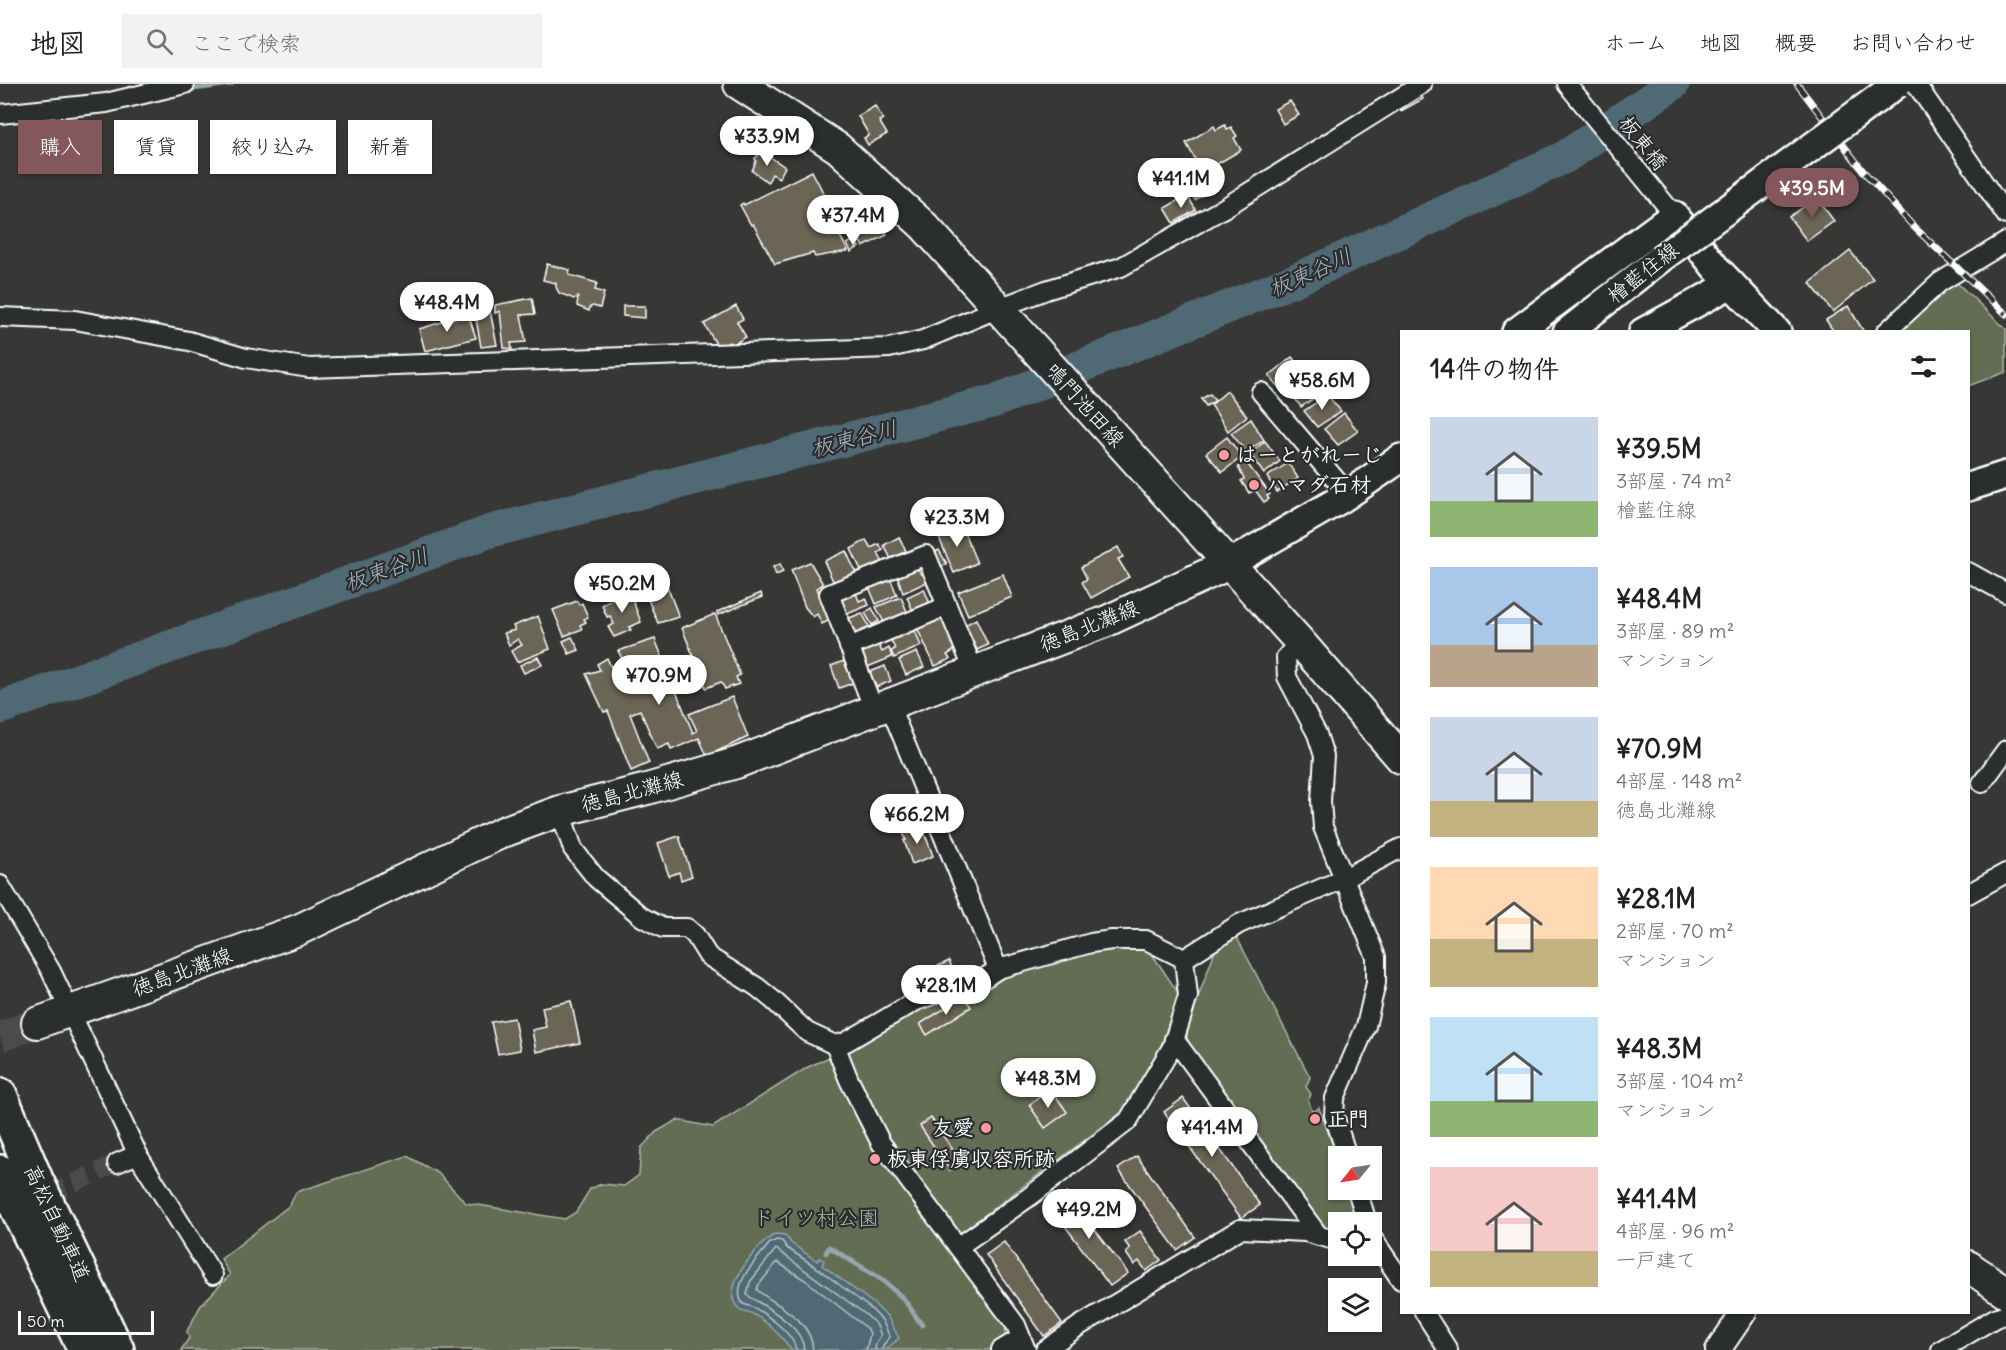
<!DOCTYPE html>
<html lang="ja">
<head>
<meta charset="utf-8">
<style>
  :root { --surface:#fff; --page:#f2f2f2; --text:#202124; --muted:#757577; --line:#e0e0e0; --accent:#84575d }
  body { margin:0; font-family:Delius,"Klee One",sans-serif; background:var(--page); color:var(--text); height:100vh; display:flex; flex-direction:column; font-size:22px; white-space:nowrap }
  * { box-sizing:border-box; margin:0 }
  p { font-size:20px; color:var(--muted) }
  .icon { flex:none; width:33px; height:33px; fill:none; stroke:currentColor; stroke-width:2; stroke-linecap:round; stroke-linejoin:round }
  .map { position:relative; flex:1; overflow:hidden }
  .details { position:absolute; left:1400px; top:246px; width:570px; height:984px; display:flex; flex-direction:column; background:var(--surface); border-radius:0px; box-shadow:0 2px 4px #0004 }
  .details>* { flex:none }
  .banner { position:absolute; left:18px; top:36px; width:570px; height:54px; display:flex; gap:12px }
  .needle { width:39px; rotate:240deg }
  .tools { position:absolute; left:1328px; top:1062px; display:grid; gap:12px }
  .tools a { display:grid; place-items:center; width:54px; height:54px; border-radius:0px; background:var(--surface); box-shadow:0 2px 4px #0004; font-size:30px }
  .scale { position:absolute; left:18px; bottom:15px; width:136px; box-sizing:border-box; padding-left:6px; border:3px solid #fff; border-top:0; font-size:16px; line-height:21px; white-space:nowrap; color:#fff; -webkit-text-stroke:4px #2a2d2e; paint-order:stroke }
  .price { position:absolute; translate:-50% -51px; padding:0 14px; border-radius:21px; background:#fff; color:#222; font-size:20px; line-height:39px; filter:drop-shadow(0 2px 3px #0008) }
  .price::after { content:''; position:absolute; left:50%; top:36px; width:18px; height:14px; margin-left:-9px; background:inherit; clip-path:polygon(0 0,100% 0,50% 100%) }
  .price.active { background:var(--accent); color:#fff }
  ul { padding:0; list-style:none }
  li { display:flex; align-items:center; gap:18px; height:150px; padding:0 30px }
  li span { display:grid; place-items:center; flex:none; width:168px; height:120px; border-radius:0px; color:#555 }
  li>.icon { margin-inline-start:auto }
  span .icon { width:72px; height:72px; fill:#fffc; stroke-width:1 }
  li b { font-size:26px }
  h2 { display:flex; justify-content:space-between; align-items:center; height:72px; padding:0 30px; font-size:26px }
  .chip { padding:0 21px; border-radius:0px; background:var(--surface); box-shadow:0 2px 4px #0004; font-size:21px; line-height:54px }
  .chip.active { background:var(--accent); color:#fff }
  header { display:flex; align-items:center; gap:36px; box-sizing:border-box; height:84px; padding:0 30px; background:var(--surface); border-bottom:2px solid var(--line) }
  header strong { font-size:28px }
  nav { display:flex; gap:33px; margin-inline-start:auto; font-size:21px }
  .search { width:420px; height:54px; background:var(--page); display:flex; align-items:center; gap:15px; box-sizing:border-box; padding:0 21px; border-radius:0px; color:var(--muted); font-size:22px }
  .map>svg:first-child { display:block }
  .green { fill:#636d53; stroke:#b1b6a9; stroke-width:1.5 }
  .water { fill:#4f6b74; stroke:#95a6ac; stroke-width:1.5 }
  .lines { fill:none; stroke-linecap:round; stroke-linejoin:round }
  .shore { stroke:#b9c4c7; stroke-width:1.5 }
  .stream { stroke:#95a6ac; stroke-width:5 }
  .river { stroke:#4f6b74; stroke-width:33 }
  .building { fill:#6b6554; stroke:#fff; stroke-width:1.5 }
  .minor-tunnel { stroke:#4b4c4a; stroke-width:18; stroke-dasharray:18 9; stroke-linecap:butt }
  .primary-tunnel { stroke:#4b4c4a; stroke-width:30; stroke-dasharray:30 15; stroke-linecap:butt }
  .minor-casing { stroke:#fff; stroke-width:22 }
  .tertiary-casing { stroke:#fff; stroke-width:28 }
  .secondary-casing { stroke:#fff; stroke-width:32 }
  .primary-casing { stroke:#fff; stroke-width:34 }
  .motorway-casing { stroke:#fff; stroke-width:38 }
  .minor { stroke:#2a2d2e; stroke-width:18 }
  .tertiary { stroke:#2a2d2e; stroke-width:24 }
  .secondary { stroke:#2a2d2e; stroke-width:27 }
  .primary { stroke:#2a2d2e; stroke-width:30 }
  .motorway { stroke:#2a2d2e; stroke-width:33 }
  .rail-casing { stroke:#fff; stroke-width:7 }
  .rail { stroke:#2a2d2e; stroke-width:4.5; stroke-dasharray:14; stroke-linecap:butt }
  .secondary-bridge-casing { stroke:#fff; stroke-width:32; stroke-linecap:butt }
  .secondary-bridge { stroke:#2a2d2e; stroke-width:27 }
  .poi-dot { fill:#ff9aa2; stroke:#2a2d2e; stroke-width:2 }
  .labels { text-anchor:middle; stroke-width:4.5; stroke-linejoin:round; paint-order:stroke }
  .street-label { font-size:21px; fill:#fff; stroke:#2a2d2e }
  .poi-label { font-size:21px; font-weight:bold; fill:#fff; stroke:#2a2d2e; text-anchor:start }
  .park-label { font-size:21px; fill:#b1b6a9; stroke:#2a2d2e }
  .water-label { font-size:22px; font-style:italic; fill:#a7b5ba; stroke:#2a2d2e }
</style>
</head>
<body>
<header>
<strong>地図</strong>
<div class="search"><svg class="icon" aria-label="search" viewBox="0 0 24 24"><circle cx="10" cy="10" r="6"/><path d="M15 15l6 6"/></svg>ここで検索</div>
<nav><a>ホーム</a><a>地図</a><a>概要</a><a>お問い合わせ</a></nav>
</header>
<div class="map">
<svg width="2006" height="1266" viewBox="0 0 2006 1266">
  <rect width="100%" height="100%" fill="#373836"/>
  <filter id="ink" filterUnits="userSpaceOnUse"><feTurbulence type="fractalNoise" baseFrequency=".0167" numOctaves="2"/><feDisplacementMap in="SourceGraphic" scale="12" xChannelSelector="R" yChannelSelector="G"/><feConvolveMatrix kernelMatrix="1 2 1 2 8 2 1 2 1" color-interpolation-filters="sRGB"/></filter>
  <g filter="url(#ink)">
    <g class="green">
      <polygon points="1955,197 2006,245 2006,288 1968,302 1968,248 1896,248"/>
      <polygon points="1235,850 1310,993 1306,1003 1311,1010 1308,1017 1313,1028 1319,1024 1338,1075 1338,1106 1349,1106 1362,1138 1338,1138 1338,1153 1324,1148 1188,964 1187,950 1189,938 1216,864"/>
      <polygon points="1146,861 1179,910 1160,965 1122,1028 945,1161 985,1211 1006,1241 1005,1253 1000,1257 1005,1266 181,1266 189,1254 187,1247 201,1221 230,1191 221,1175 290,1121 296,1108 407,1072 438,1089 466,1119 565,1135 576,1128 590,1105 601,1100 624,1102 639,1091 641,1064 656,1048 677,1036 713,1043 808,983 851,963 919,923 1005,889 1074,867"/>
    </g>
    <path class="water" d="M776,1150L785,1151L791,1159L817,1177L820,1174L824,1177L822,1181L874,1220L887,1232L899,1254L886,1266H792C780,1251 760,1228 740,1226C738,1223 735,1221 734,1218C726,1198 759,1158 776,1150Z"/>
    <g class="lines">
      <g class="shore">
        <path d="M796,1266C794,1249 759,1223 743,1220C729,1201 759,1173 770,1159L777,1156L782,1157L787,1164L816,1183L870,1224L882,1236L890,1253L884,1260L882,1266"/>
        <path d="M804,1266C803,1241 765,1223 747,1211L750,1198L776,1165L865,1230L876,1240L881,1251L876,1259L875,1266"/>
        <path d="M813,1266C812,1236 777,1222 757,1206L758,1202L777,1178L805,1196L868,1245L870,1250L866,1266"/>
      </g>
      <g class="stream">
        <polyline points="186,6 231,0"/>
        <polyline points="826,1169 829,1163 881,1195 903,1214 922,1241"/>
      </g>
      <polyline class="river" points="0,624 491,447 995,317 1295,196 1565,73 1673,0"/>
    </g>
    <g class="building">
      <polygon points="1420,9 1423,15 1401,27 1398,22"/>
      <polygon points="1290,17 1299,31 1283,40 1275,25"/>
      <polygon points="875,22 883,35 879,37 887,50 868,61 864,54 869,51 858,32"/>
      <polygon points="1225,41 1227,45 1231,43 1237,52 1234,54 1241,66 1212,83 1208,77 1199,82 1186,59 1214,42 1216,46"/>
      <polygon points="763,68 785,83 779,94 772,90 768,98 752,87 756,77 755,74"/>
      <polygon points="812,87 841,143 837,146 848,167 815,173 813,169 775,180 753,140 751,141 740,121 743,119 744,121"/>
      <polygon points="1195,95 1204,110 1195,116 1186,100"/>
      <polygon points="1187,111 1196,126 1174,139 1165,124"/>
      <polygon points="1817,114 1834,137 1807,157 1789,133"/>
      <polygon points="880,137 887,151 863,163 856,150"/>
      <polygon points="854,156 859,163 851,168 847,160"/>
      <polygon points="1850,167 1873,195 1833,228 1810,199"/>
      <polygon points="547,180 570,186 569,191 597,199 595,206 604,209 600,224 593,222 590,223 589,227 577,222 578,213 574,215 559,209 556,203 556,199 543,196"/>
      <polygon points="532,214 535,230 521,231 526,258 511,259 512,265 504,264 500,227 495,229 495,221"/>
      <polygon points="623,222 645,222 645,234 623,232"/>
      <polygon points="736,222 743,235 737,238 746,253 732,261 730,258 718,263 704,240"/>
      <polygon points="1848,222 1864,248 1834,248 1826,236"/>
      <polygon points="490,227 497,261 481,263 475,229"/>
      <polygon points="468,230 476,254 425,267 419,245"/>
      <polygon points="1292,273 1304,287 1281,306 1269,292"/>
      <polygon points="1306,293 1320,310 1301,323 1288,305"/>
      <polygon points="1227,307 1247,332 1228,347 1211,321"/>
      <polygon points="1210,310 1215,317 1206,322 1201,315"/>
      <polygon points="1327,311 1341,327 1317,343 1304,327"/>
      <polygon points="1344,329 1358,347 1338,361 1324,345"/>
      <polygon points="1251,335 1264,356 1246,368 1231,349"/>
      <polygon points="1227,353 1242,373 1222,388 1206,369"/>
      <polygon points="1265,357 1280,377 1264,390 1250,370"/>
      <polygon points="1246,378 1270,410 1267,412 1269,415 1264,418 1255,406 1249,409 1241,397 1244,395 1238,383"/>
      <polygon points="1288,379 1298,394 1277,408 1267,393"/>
      <polygon points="939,436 942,441 929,449 926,443"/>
      <polygon points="960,439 977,479 954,489 937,449"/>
      <polygon points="899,453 906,467 891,475 884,461"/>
      <polygon points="866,456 871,464 879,460 883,466 878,469 883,479 862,488 851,465"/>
      <polygon points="1118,463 1123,473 1118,475 1129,493 1091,514 1082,498 1087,495 1081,483"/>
      <polygon points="939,466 947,480 941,483 933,469"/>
      <polygon points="846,467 856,489 834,499 824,477"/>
      <polygon points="810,478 823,500 817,504 830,536 822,540 817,530 813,533 805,523 791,486"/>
      <polygon points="780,480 783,488 776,491 773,483"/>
      <polygon points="917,483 921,490 925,487 929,497 903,509 897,491"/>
      <polygon points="1003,490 1012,513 968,531 958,508"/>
      <polygon points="890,494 897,511 876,520 869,503"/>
      <polygon points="667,502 679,533 658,539 646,511"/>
      <polygon points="924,505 930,520 913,527 907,513"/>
      <polygon points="629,507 641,538 629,543 631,546 614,553 608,543 614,540 610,532 607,533 602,521"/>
      <polygon points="761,509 762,513 718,531 717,528"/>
      <polygon points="856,509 859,517 866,514 869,521 847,530 841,515"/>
      <polygon points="901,513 908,530 885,540 876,523"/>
      <polygon points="577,517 579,521 582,519 588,533 584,535 586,538 580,541 582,545 564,552 553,526"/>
      <polygon points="872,524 879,537 872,541 865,529"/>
      <polygon points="862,529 870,544 856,551 847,535"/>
      <polygon points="715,530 740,591 736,593 739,600 725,605 721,598 706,604 682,544"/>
      <polygon points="538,532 550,565 517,578 511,567 522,561 518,555 509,561 504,549 515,546 513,542"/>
      <polygon points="937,534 938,537 942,535 955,557 951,559 955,566 947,571 950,575 935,582 917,544"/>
      <polygon points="976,535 988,561 977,566 965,541"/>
      <polygon points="914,544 921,562 894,574 891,567 895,565 890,554"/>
      <polygon points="572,553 579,566 569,570 563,557"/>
      <polygon points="655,555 693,649 697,647 689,630 732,613 748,653 707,672 699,654 671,666 669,660 657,665 640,626 630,630 649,679 631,687 608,627 604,628 586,590 600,586 597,580 607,574 611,583 623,576 618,567"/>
      <polygon points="877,558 882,568 889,564 892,573 865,584 859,567"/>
      <polygon points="917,568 924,583 906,591 899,576"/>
      <polygon points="538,573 542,581 524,589 520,581"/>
      <polygon points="844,577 853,599 839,604 831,582"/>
      <polygon points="885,582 891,597 876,603 870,588"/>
      <polygon points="922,742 933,772 912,780 904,756 906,756 903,749"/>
      <polygon points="679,752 692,792 681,796 679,788 669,792 658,759"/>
      <polygon points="949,877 954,888 943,893 938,882"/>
      <polygon points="964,912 971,923 927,951 920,940"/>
      <polygon points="571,917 580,959 536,968 532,946 546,943 542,923"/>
      <polygon points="514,934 520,966 498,970 491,938"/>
      <polygon points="1051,1005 1067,1028 1045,1044 1029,1021"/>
      <polygon points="1183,1014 1260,1121 1241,1134 1164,1028"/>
      <polygon points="931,1034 962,1079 950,1086 920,1042"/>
      <polygon points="1137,1072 1195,1153 1177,1166 1118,1085"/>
      <polygon points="1067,1109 1128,1189 1110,1202 1050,1122"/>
      <polygon points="1140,1147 1161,1176 1146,1187 1139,1177 1134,1181 1126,1169 1130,1165 1125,1158"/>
      <polygon points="1004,1158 1062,1239 1044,1252 986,1171"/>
    </g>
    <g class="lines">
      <polyline class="minor-tunnel" points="0,1133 117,1079"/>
      <polyline class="primary-tunnel" points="0,953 37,939"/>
      <g class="minor-casing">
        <g id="minor">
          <polyline points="1567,0 1674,131"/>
          <polyline points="1916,0 2006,131"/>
          <polyline points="0,30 106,19 185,0"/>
          <polyline points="0,233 75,236 189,257 246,274 309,284 889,264 923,256 999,224 1046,206 1121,183 1224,124 1422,0"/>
          <polyline points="1886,248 1940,198 2006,158"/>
          <polyline points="1261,308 1348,410"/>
          <polyline points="1968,488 2006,509"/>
          <polyline points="1300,558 1286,573 1287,593 1317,650 1324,672 1321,717 1323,743 1376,873 1376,899 1366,942 1335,1014 1334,1031 1347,1072"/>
          <polyline points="849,563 947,522"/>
          <polyline points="889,620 998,885"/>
          <polyline points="874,626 829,510 926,471 974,587"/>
          <polyline points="1982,699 2006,666"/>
          <polyline points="560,727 573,765 596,794 642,833 663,844 687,844 695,851 708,872 757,903 773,916 807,948 835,961 846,958 916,917 947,905 983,895 998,885 1009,882 1091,859 1112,856 1146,856 1184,875 1188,912 1172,963 1128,1037 1029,1113 958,1163"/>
          <polyline points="0,801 51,887 139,1073 213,1191"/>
          <polyline points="1968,810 2006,789"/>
          <polyline points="1184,875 1239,840 1343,795 1401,764"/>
          <polyline points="1174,955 1319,1152"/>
          <polyline points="835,961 849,996 881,1059 1016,1241 1026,1266"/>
          <polyline points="117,1079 138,1070"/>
          <polyline points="1357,1106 1367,1138"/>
          <polyline points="1371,1152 1401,1196"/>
          <polyline points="1424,1228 1448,1266"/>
          <polyline points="1001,1266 1021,1254"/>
          <polyline points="1045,1266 1079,1242 1240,1145 1305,1148 1338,1157"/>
          <polyline points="1941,1266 1995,1234 2006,1230"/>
        </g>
      </g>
      <g class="tertiary-casing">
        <polyline id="tertiary" points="1718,1266 1744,1228"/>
      </g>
      <g class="secondary-casing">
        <g id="secondary">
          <polyline points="1516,248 1674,131 1715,183 1777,248"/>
          <polyline points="1567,248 1660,175"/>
          <polyline points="1643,248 1731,200"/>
          <polyline points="1968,403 2006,391"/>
          <polyline points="1229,480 1341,415 1401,374"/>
        </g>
      </g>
      <g class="primary-casing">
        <g id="primary">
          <polyline points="739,0 838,64 924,142 1300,558 1401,674"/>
          <polyline points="37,939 298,846 503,748 560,727 647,705 736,679 1107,537 1229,480"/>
          <polyline points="1968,1182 2006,1208"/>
        </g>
      </g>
      <g class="motorway-casing">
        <g id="motorway">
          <polyline points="0,1011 36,1096 117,1266"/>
          <polyline points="0,1088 85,1266"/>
        </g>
      </g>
      <use href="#minor" class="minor"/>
      <use href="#tertiary" class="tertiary"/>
      <use href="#secondary" class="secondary"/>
      <use href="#primary" class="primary"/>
      <use href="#motorway" class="motorway"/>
      <g class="rail-casing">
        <polyline id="rail" points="1797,0 1864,88 1913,142 2006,230"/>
      </g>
      <use href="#rail" class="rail"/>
      <g class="secondary-bridge-casing">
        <polyline id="secondary-bridge" points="1660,175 1897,0"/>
      </g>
      <use href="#secondary-bridge" class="secondary-bridge"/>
    </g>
  </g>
  <g class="poi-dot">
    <circle cx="1224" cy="371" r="6"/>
    <circle cx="1254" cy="401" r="6"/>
    <circle cx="1315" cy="1035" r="6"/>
    <circle cx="986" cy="1044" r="6"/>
    <circle cx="875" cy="1075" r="6"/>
  </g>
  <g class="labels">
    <g class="street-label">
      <text transform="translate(1643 59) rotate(51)" y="7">板東橋</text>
      <text transform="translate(1643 189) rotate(-38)" y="7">檜藍住線</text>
      <text transform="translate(1085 321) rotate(48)" y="7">鳴門池田線</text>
      <text transform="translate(1089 542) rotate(-22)" y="7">徳島北灘線</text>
      <text transform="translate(632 708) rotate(-15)" y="7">徳島北灘線</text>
      <text transform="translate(182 888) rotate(-20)" y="7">徳島北灘線</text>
      <text transform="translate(57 1139) rotate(65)" y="7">高松自動車道</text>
    </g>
    <g class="poi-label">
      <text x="1236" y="378">はーとがれーじ</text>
      <text x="1266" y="408">ハマダ石材</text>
      <text x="1327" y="1042">正門</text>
      <text x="974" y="1051" text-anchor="end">友愛</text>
      <text x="887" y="1082">板東俘虜収容所跡</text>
    </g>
    <g class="park-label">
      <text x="816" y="1141">ドイツ村公園</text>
    </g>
    <g class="water-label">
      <text transform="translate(1310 188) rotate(-24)" y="8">板東谷川</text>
      <text transform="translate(854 354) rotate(-14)" y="8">板東谷川</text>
      <text transform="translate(386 485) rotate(-20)" y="8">板東谷川</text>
    </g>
  </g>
</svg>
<div class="tools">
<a><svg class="needle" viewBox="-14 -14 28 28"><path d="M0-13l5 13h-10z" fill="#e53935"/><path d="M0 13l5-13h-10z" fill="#757577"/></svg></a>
<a><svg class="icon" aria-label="locate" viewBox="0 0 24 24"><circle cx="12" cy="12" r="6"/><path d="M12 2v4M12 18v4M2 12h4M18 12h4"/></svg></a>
<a><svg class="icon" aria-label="layers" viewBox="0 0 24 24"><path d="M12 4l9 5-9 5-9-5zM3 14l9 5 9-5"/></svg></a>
</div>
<div class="scale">50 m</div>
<b class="price" style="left:767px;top:83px">¥33.9M</b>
<b class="price" style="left:1181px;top:125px">¥41.1M</b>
<b class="price active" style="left:1812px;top:135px">¥39.5M</b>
<b class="price" style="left:853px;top:162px">¥37.4M</b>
<b class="price" style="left:447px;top:249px">¥48.4M</b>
<b class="price" style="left:1322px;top:327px">¥58.6M</b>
<b class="price" style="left:957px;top:464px">¥23.3M</b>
<b class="price" style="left:622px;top:530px">¥50.2M</b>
<b class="price" style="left:659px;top:622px">¥70.9M</b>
<b class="price" style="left:917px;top:761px">¥66.2M</b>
<b class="price" style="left:946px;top:932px">¥28.1M</b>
<b class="price" style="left:1048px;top:1025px">¥48.3M</b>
<b class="price" style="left:1212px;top:1074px">¥41.4M</b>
<b class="price" style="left:1089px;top:1156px">¥49.2M</b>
<div class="banner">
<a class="chip active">購入</a>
<a class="chip">賃貸</a>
<a class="chip">絞り込み</a>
<a class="chip">新着</a>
</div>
<section class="details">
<h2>14件の物件<svg class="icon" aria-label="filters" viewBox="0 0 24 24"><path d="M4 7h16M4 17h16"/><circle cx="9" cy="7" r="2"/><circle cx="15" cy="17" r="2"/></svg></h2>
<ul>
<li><span style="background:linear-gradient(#c9d6e8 70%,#8fb573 0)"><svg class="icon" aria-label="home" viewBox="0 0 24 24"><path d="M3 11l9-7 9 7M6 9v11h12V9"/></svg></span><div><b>¥39.5M</b><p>3部屋 · 74 m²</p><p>檜藍住線</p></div></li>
<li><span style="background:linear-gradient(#a9c7e8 65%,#b9a48a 0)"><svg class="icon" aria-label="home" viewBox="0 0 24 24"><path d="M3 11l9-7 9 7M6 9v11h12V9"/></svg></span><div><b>¥48.4M</b><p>3部屋 · 89 m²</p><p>マンション</p></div></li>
<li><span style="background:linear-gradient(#c9d6e8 70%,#c2b280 0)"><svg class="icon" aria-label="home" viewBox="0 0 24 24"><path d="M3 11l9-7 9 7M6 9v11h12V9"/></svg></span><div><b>¥70.9M</b><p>4部屋 · 148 m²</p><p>徳島北灘線</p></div></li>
<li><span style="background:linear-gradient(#ffd9b3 60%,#c2b280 0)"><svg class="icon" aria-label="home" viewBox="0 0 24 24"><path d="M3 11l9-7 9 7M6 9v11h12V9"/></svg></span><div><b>¥28.1M</b><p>2部屋 · 70 m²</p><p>マンション</p></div></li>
<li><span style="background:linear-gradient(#bfe0f5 70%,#8fb573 0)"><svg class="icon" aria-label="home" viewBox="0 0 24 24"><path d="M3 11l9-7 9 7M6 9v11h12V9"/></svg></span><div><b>¥48.3M</b><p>3部屋 · 104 m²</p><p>マンション</p></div></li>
<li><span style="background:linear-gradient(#f6c9c9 70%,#c2b280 0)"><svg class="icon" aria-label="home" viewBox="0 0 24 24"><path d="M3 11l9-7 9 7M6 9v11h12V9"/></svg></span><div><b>¥41.4M</b><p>4部屋 · 96 m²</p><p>一戸建て</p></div></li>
</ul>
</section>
</div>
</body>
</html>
